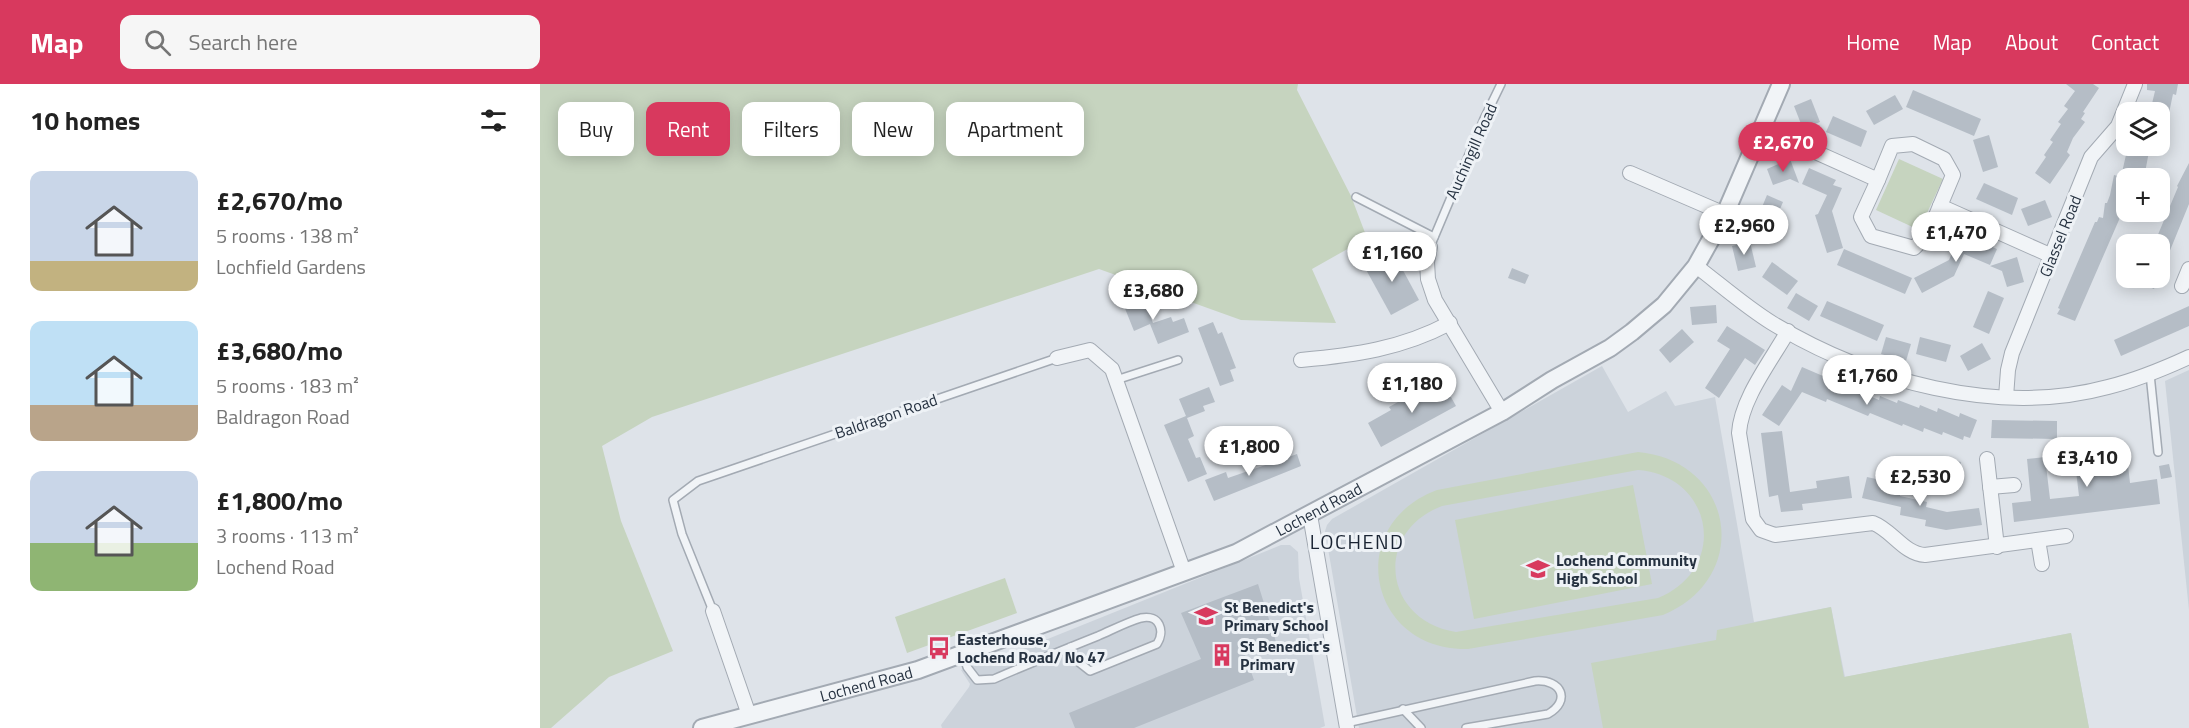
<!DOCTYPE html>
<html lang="en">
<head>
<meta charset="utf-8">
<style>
  :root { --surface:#fff; --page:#f6f6f6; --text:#222; --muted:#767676; --accent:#d8395e }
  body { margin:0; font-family:"Titillium Web",sans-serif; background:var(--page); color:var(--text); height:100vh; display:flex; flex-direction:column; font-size:22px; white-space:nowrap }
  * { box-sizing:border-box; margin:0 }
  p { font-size:20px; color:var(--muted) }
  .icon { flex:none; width:33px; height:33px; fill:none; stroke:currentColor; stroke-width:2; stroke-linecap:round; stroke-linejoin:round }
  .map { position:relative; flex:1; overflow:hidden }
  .drawer { display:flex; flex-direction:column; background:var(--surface); width:540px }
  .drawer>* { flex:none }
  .hud { position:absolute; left:18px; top:18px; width:570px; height:54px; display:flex; gap:12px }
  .tools { position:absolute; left:1576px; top:18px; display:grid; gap:12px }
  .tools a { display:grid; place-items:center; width:54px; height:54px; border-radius:12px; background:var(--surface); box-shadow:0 3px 15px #0003; font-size:30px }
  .price { position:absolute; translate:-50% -51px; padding:0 14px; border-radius:21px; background:#fff; color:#222; font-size:20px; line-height:39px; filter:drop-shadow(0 2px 3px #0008) }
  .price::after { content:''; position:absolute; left:50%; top:36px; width:18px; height:14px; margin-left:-9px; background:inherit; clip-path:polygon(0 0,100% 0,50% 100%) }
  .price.selected { background:var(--accent); color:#fff }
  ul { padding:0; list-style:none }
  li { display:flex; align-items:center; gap:18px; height:150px; padding:0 30px }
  li span { display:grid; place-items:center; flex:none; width:168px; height:120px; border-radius:12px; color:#555 }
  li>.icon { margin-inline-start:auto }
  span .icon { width:72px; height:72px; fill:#fffc; stroke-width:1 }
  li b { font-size:26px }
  h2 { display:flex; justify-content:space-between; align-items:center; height:72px; padding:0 30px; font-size:26px }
  .pill { padding:0 21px; border-radius:12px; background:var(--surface); box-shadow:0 3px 15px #0003; font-size:21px; line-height:54px }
  .pill.selected { background:var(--accent); color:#fff }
  header { display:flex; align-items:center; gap:36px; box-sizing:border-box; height:84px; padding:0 30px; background:var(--accent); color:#fff }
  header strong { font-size:28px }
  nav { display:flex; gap:33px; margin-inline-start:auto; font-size:21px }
  .search { width:420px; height:54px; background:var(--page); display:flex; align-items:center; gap:15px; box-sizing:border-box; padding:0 21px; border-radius:12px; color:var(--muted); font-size:22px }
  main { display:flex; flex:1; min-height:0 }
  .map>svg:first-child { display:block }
  .built { fill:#ccd3db }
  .green { fill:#c6d4bf; fill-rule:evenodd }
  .building { fill:#b5bdc6 }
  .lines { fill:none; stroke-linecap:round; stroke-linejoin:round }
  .service-casing { stroke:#a3aab3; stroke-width:10 }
  .minor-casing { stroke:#a3aab3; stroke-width:16 }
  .tertiary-casing { stroke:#a3aab3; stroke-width:20 }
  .service { stroke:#f1f4f7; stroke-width:7 }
  .minor { stroke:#f1f4f7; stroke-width:14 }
  .tertiary { stroke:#f1f4f7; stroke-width:16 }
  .labels { text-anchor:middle; stroke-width:6; stroke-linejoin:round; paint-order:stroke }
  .street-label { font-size:16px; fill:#263241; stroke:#eef2f6 }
  .poi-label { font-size:16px; font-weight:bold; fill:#263241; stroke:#eef2f6; text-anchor:start }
  .quarter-label { font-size:20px; letter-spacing:1.5px; fill:#192332; stroke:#eef2f6 }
</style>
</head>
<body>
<header>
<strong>Map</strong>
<div class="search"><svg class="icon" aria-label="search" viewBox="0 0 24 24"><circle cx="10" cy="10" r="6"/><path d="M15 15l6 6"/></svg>Search here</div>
<nav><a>Home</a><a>Map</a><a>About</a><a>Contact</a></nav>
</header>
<main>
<section class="drawer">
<h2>10 homes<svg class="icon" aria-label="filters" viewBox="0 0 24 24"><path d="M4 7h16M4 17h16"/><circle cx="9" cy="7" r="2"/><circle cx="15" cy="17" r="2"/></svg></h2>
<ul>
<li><span style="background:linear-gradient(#c9d6e8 75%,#c2b280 0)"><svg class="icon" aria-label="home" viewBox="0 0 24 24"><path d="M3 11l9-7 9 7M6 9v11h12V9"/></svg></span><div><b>£2,670/mo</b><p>5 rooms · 138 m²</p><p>Lochfield Gardens</p></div></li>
<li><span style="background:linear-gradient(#bfe0f5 70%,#b9a48a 0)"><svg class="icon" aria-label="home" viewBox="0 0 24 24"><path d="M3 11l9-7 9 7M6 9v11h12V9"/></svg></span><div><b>£3,680/mo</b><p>5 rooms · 183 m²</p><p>Baldragon Road</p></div></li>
<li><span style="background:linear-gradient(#c9d6e8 60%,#8fb573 0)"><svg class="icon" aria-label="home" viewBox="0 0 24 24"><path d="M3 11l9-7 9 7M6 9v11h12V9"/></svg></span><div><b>£1,800/mo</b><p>3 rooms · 113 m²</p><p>Lochend Road</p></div></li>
</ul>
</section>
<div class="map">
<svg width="1649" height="644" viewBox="0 0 1649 644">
  <rect width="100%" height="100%" fill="#dee3e9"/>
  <g class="built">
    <polygon points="1062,282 1088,328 1126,307 1135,322 1175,313 1214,538 1291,523 1305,593 1531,549 1549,644 819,644 785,447 787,441 792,435"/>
    <polygon points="1649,286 1649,526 1625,297"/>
    <polygon points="741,461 750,461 758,468 759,494 785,642 780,644 402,644 401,641 429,603 430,600 421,586 473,569"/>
  </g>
  <g class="green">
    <polygon points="0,0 758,0 757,6 811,112 827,154 772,185 796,239 701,236 559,185 112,333 62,362 81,437 133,567 69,593 11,644 0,644"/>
    <polygon points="1359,75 1403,95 1379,146 1336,126"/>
    <path d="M1098,368C1195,377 1213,494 1123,531L928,565C828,567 803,441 897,406ZM1098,386C1174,392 1189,485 1118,514L916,548C843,537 833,448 902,422Z"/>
    <polygon points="1093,401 1112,500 934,535 915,436"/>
    <polygon points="465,494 477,529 367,569 355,533"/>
    <polygon points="1291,523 1304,593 1531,549 1549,644 1063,644 1051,579 1176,556 1177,546"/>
  </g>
  <g class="building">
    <polygon points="1526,0 1553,0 1559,4 1543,28 1545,29 1541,35 1545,38 1533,54 1527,68 1530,71 1510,100 1495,89 1506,73 1504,71 1513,58 1510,56 1521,40 1518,38 1528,25 1524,22 1535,7"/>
    <polygon points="1607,0 1638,0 1636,11 1633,10 1629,29 1610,28 1615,7 1607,6"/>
    <polygon points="1373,6 1441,35 1434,52 1366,23"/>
    <polygon points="1355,11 1363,25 1334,41 1326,27"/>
    <polygon points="1271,15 1280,38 1263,45 1254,22"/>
    <polygon points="1293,32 1327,47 1321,63 1286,48"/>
    <polygon points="1449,51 1458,83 1443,88 1433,56"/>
    <polygon points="1588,62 1610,62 1604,94 1587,94 1585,129 1582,129 1535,237 1517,230 1520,225 1518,224 1555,138 1557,138 1559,133 1563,134 1565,119 1567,119 1570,111 1574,91 1581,93"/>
    <polygon points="1250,75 1259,99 1250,95 1233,101 1227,85"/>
    <polygon points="1649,79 1649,120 1620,191 1620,160 1614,160 1638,103 1637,102"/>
    <polygon points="1269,84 1296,96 1293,101 1302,104 1292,127 1303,164 1287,169 1275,131 1278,130 1287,111 1262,100"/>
    <polygon points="1444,99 1478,114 1472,131 1436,115"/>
    <polygon points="1227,111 1243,118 1228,154 1212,147"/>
    <polygon points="1505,116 1512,133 1488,142 1481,125"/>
    <polygon points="1429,153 1457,165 1450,181 1424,170 1414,192 1382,209 1374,194 1409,176 1418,155 1426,158"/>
    <polygon points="1210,158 1216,183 1198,187 1192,162"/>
    <polygon points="1304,165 1372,194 1365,210 1297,181"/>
    <polygon points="852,166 879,216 851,231 824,182"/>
    <polygon points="1477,173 1484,198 1467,203 1462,187 1450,182"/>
    <polygon points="1232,178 1258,197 1247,211 1222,193"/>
    <polygon points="972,184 989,191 985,200 968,194"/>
    <polygon points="1588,194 1619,194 1614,205"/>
    <polygon points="1448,207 1464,214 1449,250 1433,243"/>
    <polygon points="1256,209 1278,222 1269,237 1247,224"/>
    <polygon points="602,210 613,239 631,233 633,238 644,234 649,248 618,260 610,240 594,247 582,217"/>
    <polygon points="1287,217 1344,241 1337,257 1280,232"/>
    <polygon points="1176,221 1177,239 1152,241 1150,223"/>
    <polygon points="1649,222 1649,242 1581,272 1574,256"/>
    <polygon points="673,238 678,250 682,248 696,284 690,286 694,297 680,302 658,244"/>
    <polygon points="1187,242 1225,266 1215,281 1205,274 1179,314 1165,304 1190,265 1177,257"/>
    <polygon points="1142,245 1154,258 1130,279 1119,266"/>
    <polygon points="1346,253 1371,260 1366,277 1341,270"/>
    <polygon points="1380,253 1411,261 1406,278 1376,270"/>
    <polygon points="1442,259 1451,275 1428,287 1420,272"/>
    <polygon points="1262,283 1339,316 1340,312 1357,319 1358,316 1379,324 1380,321 1397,328 1398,324 1419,333 1420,329 1437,336 1430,354 1424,352 1423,356 1403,348 1402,351 1384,344 1383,348 1363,340 1362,342 1330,329 1328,332 1287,315 1286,318 1262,308 1239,342 1222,331 1242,301 1251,307"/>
    <polygon points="902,297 916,322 841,363 828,339 851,326 849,323 858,318 875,308 877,311"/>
    <polygon points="669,303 675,318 663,322 665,327 647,334 654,352 648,355 656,374 660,373 667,390 648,398 624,341 646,332 639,315"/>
    <polygon points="1452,336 1517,337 1517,355 1451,354"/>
    <polygon points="1242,347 1250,408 1277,404 1276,397 1309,392 1312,414 1262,420 1263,426 1241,428 1238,411 1229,413 1221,349"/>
    <polygon points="1568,359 1569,365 1576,364 1577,373 1587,372 1590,399 1617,395 1620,420 1474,438 1472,419 1491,417 1487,375 1505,373 1510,415 1539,412 1534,370 1557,367 1557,360"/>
    <polygon points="757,370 761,382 674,417 665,396 686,388 688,394"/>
    <polygon points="1403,374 1421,378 1415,409 1399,406 1401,398 1398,397"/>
    <polygon points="1629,380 1632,393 1621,395 1619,382"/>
    <polygon points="1327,393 1359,400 1357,409 1360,410 1360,412 1387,418 1386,423 1407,428 1439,424 1442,441 1406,446 1385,442 1386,436 1360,431 1361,423 1322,414"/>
    <polygon points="718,500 736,558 704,568 714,596 594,644 535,644 529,629 661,575 641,529"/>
  </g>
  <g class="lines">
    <g class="service-casing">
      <g id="service">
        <polyline points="816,113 894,153"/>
        <polyline points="890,163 944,35 961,0"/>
        <polyline points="1610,290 1618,368"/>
        <polyline points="576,296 638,276"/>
        <polyline points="173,527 142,450 133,416 158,397 517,274"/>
        <path d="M423,570L427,583L437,596L454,595C488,580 523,566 558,552C572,546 587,538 601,534C620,530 625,547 617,560L550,587L536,576L530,563"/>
        <polyline points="863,625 881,644"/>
        <path d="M806,639L995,597C1022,595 1031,617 1008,630L926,644"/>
      </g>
    </g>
    <g class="minor-casing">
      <g id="minor">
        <polyline points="1222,44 1338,96 1352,62 1373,60 1404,75 1413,91 1400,122 1512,172"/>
        <polyline points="1090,89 1185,130"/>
        <polyline points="1338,96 1321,133 1331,152 1374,164 1389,149 1400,122"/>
        <polyline points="890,163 887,178 888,195 895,216 962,328"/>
        <path d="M1156,182C1181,201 1206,223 1232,239C1328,297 1457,333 1568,303C1596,296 1623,285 1649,273"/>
        <polyline points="1642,202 1649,185"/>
        <path d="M1248,247C1231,277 1201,315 1199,349L1213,435L1221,446L1235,451L1333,439C1352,446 1364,470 1385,471L1526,452"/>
        <polyline points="517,274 550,266 572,285 644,488"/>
        <path d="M761,276C815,271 861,265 910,239"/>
        <polyline points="1466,313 1468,286 1472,269 1551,73 1578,42 1595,0"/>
        <polyline points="1447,375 1457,463"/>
        <polyline points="1450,403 1474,401"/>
        <polyline points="770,431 807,644"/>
        <polyline points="1498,456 1502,480"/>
        <polyline points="173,527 209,631"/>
      </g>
    </g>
    <g class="tertiary-casing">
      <g id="tertiary">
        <path id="s1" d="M162,644L378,586L696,469L962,328L1012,296L1070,264L1092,248L1124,221L1156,182L1185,130L1241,0"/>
      </g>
    </g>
    <use href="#service" class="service"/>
    <use href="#minor" class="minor"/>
    <use href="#tertiary" class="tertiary"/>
  </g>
  <defs>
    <g id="school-bare" transform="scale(1.8)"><path d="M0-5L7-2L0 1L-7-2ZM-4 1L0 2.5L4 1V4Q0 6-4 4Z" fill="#d8395e" stroke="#eef2f6" stroke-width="2.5" paint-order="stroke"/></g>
    <g id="bus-bare" transform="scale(1.8)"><path d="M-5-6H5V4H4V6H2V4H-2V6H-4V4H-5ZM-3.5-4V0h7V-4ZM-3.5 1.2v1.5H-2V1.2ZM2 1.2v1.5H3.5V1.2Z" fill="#d8395e" stroke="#eef2f6" stroke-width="2.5" paint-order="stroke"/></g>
    <g id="building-bare" transform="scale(1.8)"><path d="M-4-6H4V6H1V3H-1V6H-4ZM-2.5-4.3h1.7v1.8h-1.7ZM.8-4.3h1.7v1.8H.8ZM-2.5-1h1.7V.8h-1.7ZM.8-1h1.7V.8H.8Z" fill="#d8395e" stroke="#eef2f6" stroke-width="2.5" paint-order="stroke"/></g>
  </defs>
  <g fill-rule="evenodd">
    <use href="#school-bare" x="998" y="485"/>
    <use href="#school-bare" x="666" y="532"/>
    <use href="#bus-bare" x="399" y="564"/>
    <use href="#building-bare" x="682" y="571"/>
  </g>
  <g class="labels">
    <g class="street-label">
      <text transform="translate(931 67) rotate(-66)" y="6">Auchingill Road</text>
      <text transform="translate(1520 152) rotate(-68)" y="6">Glassel Road</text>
      <text transform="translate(346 332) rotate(-19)" y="6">Baldragon Road</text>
      <text dy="6" stroke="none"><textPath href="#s1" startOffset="656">Lochend Road</textPath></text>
      <text dy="6" stroke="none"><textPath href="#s1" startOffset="170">Lochend Road</textPath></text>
    </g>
    <g class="poi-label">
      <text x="1016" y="482">Lochend Community<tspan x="1016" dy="18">High School</tspan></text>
      <text x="684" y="529">St Benedict's<tspan x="684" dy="18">Primary School</tspan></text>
      <text x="417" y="561">Easterhouse,<tspan x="417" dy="18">Lochend Road/ No 47</tspan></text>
      <text x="700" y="568">St Benedict's<tspan x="700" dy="18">Primary</tspan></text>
    </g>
    <g class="quarter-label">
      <text x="817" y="465">LOCHEND</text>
    </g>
  </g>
</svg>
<div class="tools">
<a><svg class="icon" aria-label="layers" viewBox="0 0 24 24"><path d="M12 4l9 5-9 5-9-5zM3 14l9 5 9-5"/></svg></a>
<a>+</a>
<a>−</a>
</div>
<b class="price selected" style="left:1243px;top:89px">£2,670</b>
<b class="price" style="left:1204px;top:172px">£2,960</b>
<b class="price" style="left:1416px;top:179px">£1,470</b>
<b class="price" style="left:852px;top:199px">£1,160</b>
<b class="price" style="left:613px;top:237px">£3,680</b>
<b class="price" style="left:1327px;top:322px">£1,760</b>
<b class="price" style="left:872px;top:330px">£1,180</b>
<b class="price" style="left:709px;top:393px">£1,800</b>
<b class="price" style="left:1547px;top:404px">£3,410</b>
<b class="price" style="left:1380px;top:423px">£2,530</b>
<div class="hud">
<a class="pill">Buy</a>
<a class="pill selected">Rent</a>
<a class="pill">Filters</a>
<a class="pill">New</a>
<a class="pill">Apartment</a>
</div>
</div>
</main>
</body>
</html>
